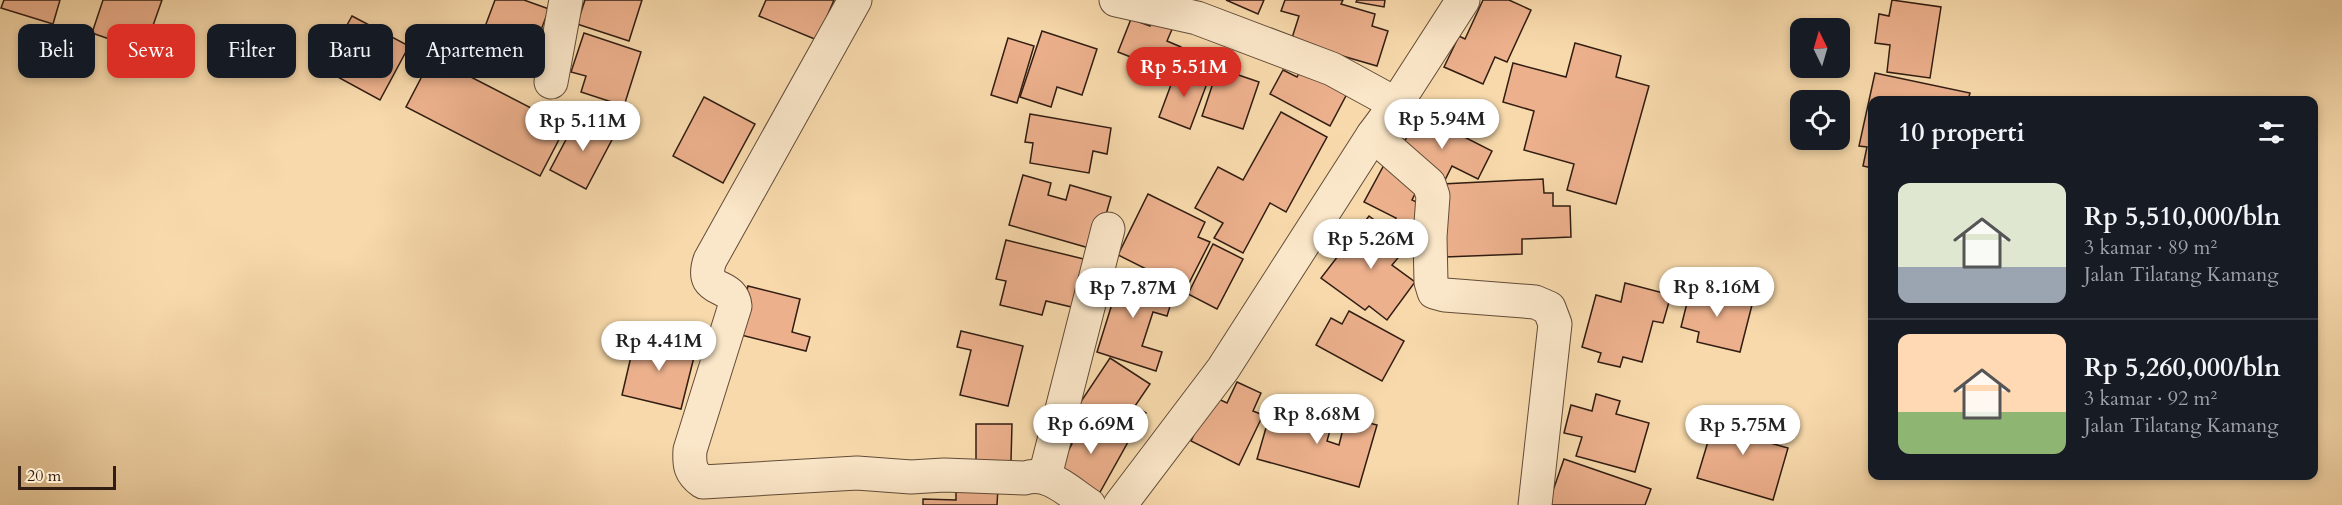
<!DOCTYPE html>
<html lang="id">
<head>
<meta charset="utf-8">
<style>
  :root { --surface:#171b24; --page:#242831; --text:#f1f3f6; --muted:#9ea1a6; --line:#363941; --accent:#d93025 }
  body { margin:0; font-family:Cardo,serif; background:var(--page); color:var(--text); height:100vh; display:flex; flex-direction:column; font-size:22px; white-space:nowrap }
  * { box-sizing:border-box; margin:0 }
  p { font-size:20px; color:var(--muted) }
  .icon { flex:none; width:33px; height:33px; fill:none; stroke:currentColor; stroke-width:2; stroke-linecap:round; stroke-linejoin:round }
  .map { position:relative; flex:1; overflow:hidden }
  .drawer { position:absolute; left:1868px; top:96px; width:450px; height:384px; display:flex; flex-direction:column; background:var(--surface); border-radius:12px; box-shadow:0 3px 9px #0003 }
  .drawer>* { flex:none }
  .hud { position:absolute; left:18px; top:24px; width:570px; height:54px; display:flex; gap:12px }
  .needle { width:39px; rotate:355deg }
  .tools { position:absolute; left:1790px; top:18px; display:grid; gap:12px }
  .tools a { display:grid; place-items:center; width:60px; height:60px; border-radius:12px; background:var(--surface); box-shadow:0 3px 9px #0003; font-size:30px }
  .scale { position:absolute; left:18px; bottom:15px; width:98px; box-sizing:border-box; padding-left:6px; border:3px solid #311d12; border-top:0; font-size:16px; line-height:21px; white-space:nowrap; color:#311d12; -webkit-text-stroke:4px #fae6c8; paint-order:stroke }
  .price { position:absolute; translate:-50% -51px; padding:0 14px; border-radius:21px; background:#fff; color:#222; font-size:20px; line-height:39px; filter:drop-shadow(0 2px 3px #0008) }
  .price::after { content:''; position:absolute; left:50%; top:36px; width:18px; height:14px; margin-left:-9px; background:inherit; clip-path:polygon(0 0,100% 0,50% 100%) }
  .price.on { background:var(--accent); color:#fff }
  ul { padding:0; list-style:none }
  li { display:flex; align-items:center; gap:18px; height:150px; padding:0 30px }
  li+li { border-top:2px solid var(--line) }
  li span { display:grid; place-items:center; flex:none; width:168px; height:120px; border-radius:12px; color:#555 }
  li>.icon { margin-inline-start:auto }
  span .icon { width:72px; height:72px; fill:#fffc; stroke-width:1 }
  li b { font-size:26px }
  h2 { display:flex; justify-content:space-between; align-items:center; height:72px; padding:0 30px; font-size:26px }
  .pill { padding:0 21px; border-radius:12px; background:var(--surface); box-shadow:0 3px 9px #0003; font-size:21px; line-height:54px }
  .pill.on { background:var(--accent); color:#fff }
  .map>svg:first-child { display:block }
  .building { fill:#ecb08c; stroke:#311d12; stroke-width:1.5 }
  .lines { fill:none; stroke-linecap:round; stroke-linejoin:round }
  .minor-casing { stroke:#624c38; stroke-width:35 }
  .minor { stroke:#fae6c8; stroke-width:33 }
</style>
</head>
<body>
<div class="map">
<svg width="2342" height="505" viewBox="0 0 2342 505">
  <rect width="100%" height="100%" fill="#f7d9ab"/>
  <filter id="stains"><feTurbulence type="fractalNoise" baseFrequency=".00333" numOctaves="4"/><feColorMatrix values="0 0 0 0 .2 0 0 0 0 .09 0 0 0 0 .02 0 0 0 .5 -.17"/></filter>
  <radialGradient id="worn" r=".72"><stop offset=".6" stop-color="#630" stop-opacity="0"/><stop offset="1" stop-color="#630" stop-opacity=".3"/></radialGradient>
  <g class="building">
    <polygon points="4,0 60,0 53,24 1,8"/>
    <polygon points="103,0 162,0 144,51 92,33"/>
    <polygon points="495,0 524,0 549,9 527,67 477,48"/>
    <polygon points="585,0 642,0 629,41 577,24"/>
    <polygon points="766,0 834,0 817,40 759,16"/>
    <polygon points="1226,0 1264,0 1258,14"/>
    <polygon points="1285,0 1343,0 1341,4 1375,14 1372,26 1388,31 1377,66 1291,41 1299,16 1281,11"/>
    <polygon points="1357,0 1385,0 1384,7 1356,2"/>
    <polygon points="1483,0 1509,0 1531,10 1507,62 1495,57 1483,84 1444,67 1459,36 1465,39"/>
    <polygon points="1892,0 1941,7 1930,78 1887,72 1890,45 1875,43 1879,14 1889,16"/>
    <polygon points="1155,12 1176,20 1167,41 1181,47 1171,73 1118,52 1131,19 1150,26"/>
    <polygon points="352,16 409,46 380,100 323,69"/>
    <polygon points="1042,31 1097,49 1082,95 1057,87 1051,107 1020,97"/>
    <polygon points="584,33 641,52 624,106 581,92 586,76 571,72"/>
    <polygon points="1008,38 1034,46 1017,103 991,95"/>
    <polygon points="1575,43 1621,56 1616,77 1649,86 1616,204 1567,190 1574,164 1524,150 1534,111 1503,102 1513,63 1566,77"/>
    <polygon points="432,57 566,126 540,176 406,107"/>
    <polygon points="1303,65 1349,90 1330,126 1270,94 1283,70 1297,77"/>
    <polygon points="1178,66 1209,78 1190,129 1159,117"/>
    <polygon points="1218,68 1259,82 1243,129 1202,116"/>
    <polygon points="1875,73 1970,93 1968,100 1872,100 1872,168 1863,166 1867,147 1859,146"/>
    <polygon points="704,97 755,124 723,183 673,156"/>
    <polygon points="1281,112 1327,137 1286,212 1270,203 1243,253 1214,238 1223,223 1195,208 1218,167 1243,180"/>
    <polygon points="1030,114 1111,128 1107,154 1093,151 1089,173 1030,163 1033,143 1025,142"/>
    <polygon points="1419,114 1492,151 1478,179 1452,166 1445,180 1397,156"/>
    <polygon points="579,115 615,134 586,189 550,170"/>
    <polygon points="1384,165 1420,184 1412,200 1427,207 1413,235 1423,240 1415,255 1402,248 1407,238 1390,230 1396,218 1364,202"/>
    <polygon points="1023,175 1051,183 1048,195 1066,200 1070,185 1111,197 1096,250 1009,225"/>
    <polygon points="1543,179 1544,193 1553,193 1553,206 1570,206 1571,237 1522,239 1522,254 1445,257 1442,184"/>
    <polygon points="1148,194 1205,222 1198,237 1210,242 1186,289 1118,255"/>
    <polygon points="1369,216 1401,240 1395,248 1402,253 1392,265 1415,282 1387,320 1369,306 1365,310 1321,278"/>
    <polygon points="1006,240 1092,261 1080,309 1046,301 1042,315 1000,305 1006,281 996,279"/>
    <polygon points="1213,244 1243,259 1217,309 1188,294"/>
    <polygon points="1114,272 1175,290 1167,316 1153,312 1142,346 1162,352 1156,371 1097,352 1112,304 1105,300"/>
    <polygon points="1625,283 1671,295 1663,323 1653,321 1642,362 1623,357 1620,367 1598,362 1601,353 1582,347 1596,295 1621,302"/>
    <polygon points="748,286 800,299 792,332 810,337 806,351 737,334"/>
    <polygon points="1691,287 1753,301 1740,352 1697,342 1699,332 1681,327"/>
    <polygon points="1349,311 1404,341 1382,381 1316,345 1331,318 1342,324"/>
    <polygon points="961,331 1023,346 1008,406 960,395 971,350 957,347"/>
    <polygon points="636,335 696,349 681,409 622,395"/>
    <polygon points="1110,358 1150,384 1135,406 1146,413 1128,439 1078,406"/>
    <polygon points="1237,382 1261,393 1253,411 1263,415 1239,465 1191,441 1212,396 1227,403"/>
    <polygon points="1596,394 1620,401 1616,414 1649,423 1635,472 1576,456 1582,437 1564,433 1571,405 1592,411"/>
    <polygon points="1285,402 1334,416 1327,441 1339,445 1346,417 1377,425 1359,487 1257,459 1270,414 1280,417"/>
    <polygon points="1731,408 1769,418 1763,441 1788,448 1773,500 1697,478 1713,425 1725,429"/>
    <polygon points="1079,415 1128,442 1099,494 1057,471 1072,444 1066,440"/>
    <polygon points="976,424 1012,424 1011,461 976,461"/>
    <polygon points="1564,459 1651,489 1645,505 1548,505"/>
    <polygon points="956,486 998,487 997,505 923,505 923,499 956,500"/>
  </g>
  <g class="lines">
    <g class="minor-casing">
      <g id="minor">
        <path d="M855,0L710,260C698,295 733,281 735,306L690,450C689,465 690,473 703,482L857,473L911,477L944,475L1025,478C1048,470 1070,493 1089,505"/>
        <polyline points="1116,0 1197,18 1332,69 1396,104"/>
        <polyline points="551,82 566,0"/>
        <polyline points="1373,135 1429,184 1433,196 1430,237 1431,282 1434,292 1445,295 1535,302 1549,308 1555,324 1535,505"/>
        <polyline points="1045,476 1108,229"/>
        <polyline points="1120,505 1223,369 1373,135 1396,104 1463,0"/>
      </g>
    </g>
    <use href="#minor" class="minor"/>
  </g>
  <rect width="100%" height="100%" filter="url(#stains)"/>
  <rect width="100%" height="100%" fill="url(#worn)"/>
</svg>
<div class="tools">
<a><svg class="needle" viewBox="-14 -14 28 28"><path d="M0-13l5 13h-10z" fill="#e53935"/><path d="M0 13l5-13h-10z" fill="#9ea1a6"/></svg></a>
<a><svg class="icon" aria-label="locate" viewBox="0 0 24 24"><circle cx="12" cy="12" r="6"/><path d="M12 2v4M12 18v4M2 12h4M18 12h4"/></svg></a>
</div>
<div class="scale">20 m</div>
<b class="price on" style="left:1184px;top:98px">Rp 5.51M</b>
<b class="price" style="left:1442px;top:150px">Rp 5.94M</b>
<b class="price" style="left:583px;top:152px">Rp 5.11M</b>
<b class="price" style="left:1371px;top:270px">Rp 5.26M</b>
<b class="price" style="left:1717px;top:318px">Rp 8.16M</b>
<b class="price" style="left:1133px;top:319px">Rp 7.87M</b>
<b class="price" style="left:659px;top:372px">Rp 4.41M</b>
<b class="price" style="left:1317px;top:445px">Rp 8.68M</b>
<b class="price" style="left:1091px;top:455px">Rp 6.69M</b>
<b class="price" style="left:1743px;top:456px">Rp 5.75M</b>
<div class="hud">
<a class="pill">Beli</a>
<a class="pill on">Sewa</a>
<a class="pill">Filter</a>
<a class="pill">Baru</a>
<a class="pill">Apartemen</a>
</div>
<section class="drawer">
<h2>10 properti<svg class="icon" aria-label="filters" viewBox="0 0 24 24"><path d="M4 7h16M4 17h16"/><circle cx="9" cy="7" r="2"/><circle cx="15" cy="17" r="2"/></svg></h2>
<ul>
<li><span style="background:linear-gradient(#dfe7d0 70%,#9aa5b1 0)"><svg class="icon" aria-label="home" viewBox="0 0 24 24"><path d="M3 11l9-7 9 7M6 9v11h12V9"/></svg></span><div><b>Rp 5,510,000/bln</b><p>3 kamar · 89 m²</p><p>Jalan Tilatang Kamang</p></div></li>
<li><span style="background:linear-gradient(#ffd9b3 65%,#8fb573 0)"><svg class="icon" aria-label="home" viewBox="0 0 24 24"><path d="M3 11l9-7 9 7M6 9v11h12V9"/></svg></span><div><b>Rp 5,260,000/bln</b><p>3 kamar · 92 m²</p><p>Jalan Tilatang Kamang</p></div></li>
</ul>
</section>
</div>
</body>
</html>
